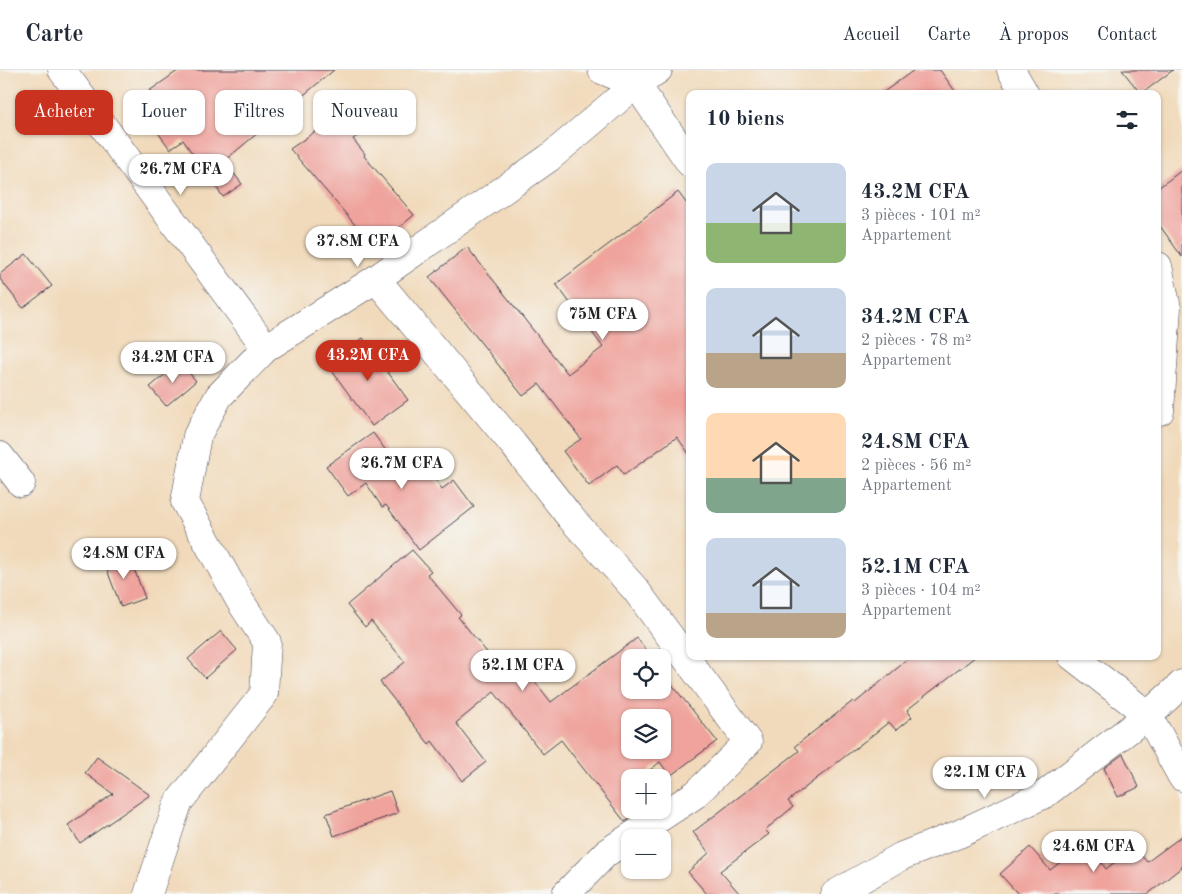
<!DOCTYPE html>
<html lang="fr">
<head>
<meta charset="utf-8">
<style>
  :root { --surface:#fff; --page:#f2f2f3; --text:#1f2937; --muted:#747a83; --line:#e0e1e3; --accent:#c8321e }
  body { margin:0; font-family:"Old Standard TT",serif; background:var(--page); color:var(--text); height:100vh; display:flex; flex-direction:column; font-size:19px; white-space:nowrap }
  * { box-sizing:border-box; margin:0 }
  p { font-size:16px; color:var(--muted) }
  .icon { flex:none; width:28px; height:28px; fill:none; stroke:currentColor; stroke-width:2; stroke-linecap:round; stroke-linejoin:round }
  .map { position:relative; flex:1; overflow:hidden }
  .drawer { position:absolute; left:686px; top:20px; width:475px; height:570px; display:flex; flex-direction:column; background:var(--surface); border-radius:10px; box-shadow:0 1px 4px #0004 }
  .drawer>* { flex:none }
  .guide { position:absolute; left:15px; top:20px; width:475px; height:45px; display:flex; gap:10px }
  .controls { position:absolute; left:621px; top:579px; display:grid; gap:10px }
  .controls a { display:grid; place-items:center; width:50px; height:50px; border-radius:10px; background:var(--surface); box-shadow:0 1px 4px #0004; font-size:25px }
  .price { position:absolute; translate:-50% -42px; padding:0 11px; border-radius:18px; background:#fff; color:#222; font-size:16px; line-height:32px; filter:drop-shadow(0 1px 2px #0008) }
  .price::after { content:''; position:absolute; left:50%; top:30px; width:15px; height:11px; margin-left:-8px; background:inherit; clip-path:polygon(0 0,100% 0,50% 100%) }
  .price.on { background:var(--accent); color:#fff }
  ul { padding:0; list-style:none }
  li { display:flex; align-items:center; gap:15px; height:125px; padding:0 20px }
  li span { display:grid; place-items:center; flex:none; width:140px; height:100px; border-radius:10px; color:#555 }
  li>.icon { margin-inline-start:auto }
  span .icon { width:60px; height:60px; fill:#fffc; stroke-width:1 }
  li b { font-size:21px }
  h2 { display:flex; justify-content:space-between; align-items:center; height:60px; padding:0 20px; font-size:21px }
  .tag { padding:0 18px; border-radius:10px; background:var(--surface); box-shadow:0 1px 4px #0004; font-size:18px; line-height:45px }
  .tag.on { background:var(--accent); color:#fff }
  header { display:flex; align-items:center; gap:30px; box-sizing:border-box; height:70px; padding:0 25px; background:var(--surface); border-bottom:1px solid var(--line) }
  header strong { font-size:24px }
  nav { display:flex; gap:28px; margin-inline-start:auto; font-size:18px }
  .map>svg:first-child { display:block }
  .building { fill:#efa39c; fill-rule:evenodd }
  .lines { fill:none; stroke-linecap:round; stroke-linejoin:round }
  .minor-casing { stroke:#413e4e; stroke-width:29 }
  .minor { stroke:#fff; stroke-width:28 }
</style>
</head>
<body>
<header>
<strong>Carte</strong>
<nav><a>Accueil</a><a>Carte</a><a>À propos</a><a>Contact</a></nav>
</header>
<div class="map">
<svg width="1182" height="824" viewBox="0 0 1182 824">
  <rect width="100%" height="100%" fill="#f6f6f2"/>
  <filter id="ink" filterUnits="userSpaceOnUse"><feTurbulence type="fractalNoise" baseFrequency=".02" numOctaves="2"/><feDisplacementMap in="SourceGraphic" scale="10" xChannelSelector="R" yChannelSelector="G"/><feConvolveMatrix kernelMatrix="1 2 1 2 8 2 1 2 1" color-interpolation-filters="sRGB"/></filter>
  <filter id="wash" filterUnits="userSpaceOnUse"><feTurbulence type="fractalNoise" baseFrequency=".0096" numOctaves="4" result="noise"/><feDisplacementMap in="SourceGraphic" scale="20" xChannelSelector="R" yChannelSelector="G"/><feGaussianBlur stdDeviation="1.12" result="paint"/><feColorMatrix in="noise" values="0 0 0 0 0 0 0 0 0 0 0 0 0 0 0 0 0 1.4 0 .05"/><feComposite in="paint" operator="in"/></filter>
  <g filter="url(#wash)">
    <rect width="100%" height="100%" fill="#f1dabb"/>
    <g id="blocks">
      <g class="building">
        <polygon points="179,0 334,0 224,91 242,114 223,127 183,70 170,79 135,31"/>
        <polygon points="914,0 940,0 957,24 881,24"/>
        <polygon points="1122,0 1173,0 1141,24"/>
        <polygon points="369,24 384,48 353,69 365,84 364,86 414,145 375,178 290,79"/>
        <polygon points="1182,100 1182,187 1158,153 1158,118"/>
        <polygon points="678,122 690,138 690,385 677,367 624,405 617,395 589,416 563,381 581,369 539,314 523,326 429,207 467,177 568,304 603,277 556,214"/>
        <polygon points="26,184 52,216 23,238 0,209 0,204"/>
        <polygon points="363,268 408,330 372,356 327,294"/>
        <polygon points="180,292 196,311 166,336 150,317"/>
        <polygon points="373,363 398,397 418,384 442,419 454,410 474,437 419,480 386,435 382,437 366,413 348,426 326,396"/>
        <path d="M412,480L431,501L427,504L461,545L458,547L499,597L514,585L551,632L637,568L652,588H630V620H662V602L717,671L670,706L660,692L640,708H630V749L625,752L561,670L543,684L494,622L456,653L486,692L462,711L432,671L429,674L380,612L405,592L371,551L365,557L347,535ZM630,648H662V680H630Z"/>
        <polygon points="128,483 145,528 121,537 104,492"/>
        <polygon points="221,561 237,580 205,608 188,589"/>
        <polygon points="912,586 976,586 907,640 912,647 896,660 889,652 788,731 793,737 765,760 769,764 720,801 740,824 707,824 688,802 709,783 693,762 799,681 795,676 853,631 855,633"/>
        <polygon points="1123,684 1139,717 1118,727 1104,698"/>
        <polygon points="97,687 150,725 80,773 68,755 113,724 85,703"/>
        <polygon points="390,721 398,743 334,766 326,744"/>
        <polygon points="1182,766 1182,797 1148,824 1018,824 1000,804 1030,777 1050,800 1087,772 1106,799 1134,777 1147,792"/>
      </g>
    </g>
  </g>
  <g filter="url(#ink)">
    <use href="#blocks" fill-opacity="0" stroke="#413e4e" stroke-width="1"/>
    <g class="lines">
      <g class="minor-casing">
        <g id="minor">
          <polyline points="62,0 266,278"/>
          <polyline points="602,0 636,14 690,93"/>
          <polyline points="1011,0 1025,24"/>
          <polyline points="1158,196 1167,238 1160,341"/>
          <polyline points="0,386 21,413"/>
          <polyline points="1072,586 1148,645 1182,614"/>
          <polyline points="148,824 178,733 264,624 267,572 240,531 185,432 197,366 219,326 266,278 376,209"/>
          <polyline points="566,824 606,783 696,724 748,672 635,519 570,447 513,374 376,209 549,88 636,14 658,0"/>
          <polyline points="835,824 902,786 959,764 1045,724 1148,645 1182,707"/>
        </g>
      </g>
      <use href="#minor" class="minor"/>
    </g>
  </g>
</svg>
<div class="controls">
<a><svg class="icon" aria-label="locate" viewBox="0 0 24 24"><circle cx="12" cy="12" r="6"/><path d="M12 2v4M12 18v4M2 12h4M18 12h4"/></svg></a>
<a><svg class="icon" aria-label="layers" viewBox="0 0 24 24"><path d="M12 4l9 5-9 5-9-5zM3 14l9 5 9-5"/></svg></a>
<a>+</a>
<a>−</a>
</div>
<b class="price" style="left:181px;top:126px">26.7M CFA</b>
<b class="price" style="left:358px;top:198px">37.8M CFA</b>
<b class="price" style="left:603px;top:271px">75M CFA</b>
<b class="price on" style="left:368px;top:312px">43.2M CFA</b>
<b class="price" style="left:173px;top:314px">34.2M CFA</b>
<b class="price" style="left:402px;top:420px">26.7M CFA</b>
<b class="price" style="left:124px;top:510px">24.8M CFA</b>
<b class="price" style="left:523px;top:622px">52.1M CFA</b>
<b class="price" style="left:985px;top:729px">22.1M CFA</b>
<b class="price" style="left:1094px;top:803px">24.6M CFA</b>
<div class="guide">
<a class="tag on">Acheter</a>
<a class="tag">Louer</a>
<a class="tag">Filtres</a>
<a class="tag">Nouveau</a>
</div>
<section class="drawer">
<h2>10 biens<svg class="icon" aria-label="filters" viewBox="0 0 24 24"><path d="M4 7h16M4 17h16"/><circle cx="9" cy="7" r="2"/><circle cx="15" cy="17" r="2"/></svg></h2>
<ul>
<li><span style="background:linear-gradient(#c9d6e8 60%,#8fb573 0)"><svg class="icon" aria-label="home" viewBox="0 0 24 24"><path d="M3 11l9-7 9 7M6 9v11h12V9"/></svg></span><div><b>43.2M CFA</b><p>3 pièces · 101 m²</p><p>Appartement</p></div></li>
<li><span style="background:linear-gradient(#c9d6e8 65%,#b9a48a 0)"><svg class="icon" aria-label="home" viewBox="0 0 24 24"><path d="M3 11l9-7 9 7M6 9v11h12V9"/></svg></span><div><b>34.2M CFA</b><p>2 pièces · 78 m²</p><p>Appartement</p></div></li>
<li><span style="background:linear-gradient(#ffd9b3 65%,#7fa58c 0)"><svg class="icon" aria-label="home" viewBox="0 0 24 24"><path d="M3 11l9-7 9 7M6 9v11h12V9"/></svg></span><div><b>24.8M CFA</b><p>2 pièces · 56 m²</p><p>Appartement</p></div></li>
<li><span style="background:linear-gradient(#c9d6e8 75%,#b9a48a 0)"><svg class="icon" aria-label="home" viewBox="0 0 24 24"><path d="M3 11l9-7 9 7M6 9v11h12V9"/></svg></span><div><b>52.1M CFA</b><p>3 pièces · 104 m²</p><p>Appartement</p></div></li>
</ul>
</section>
</div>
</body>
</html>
